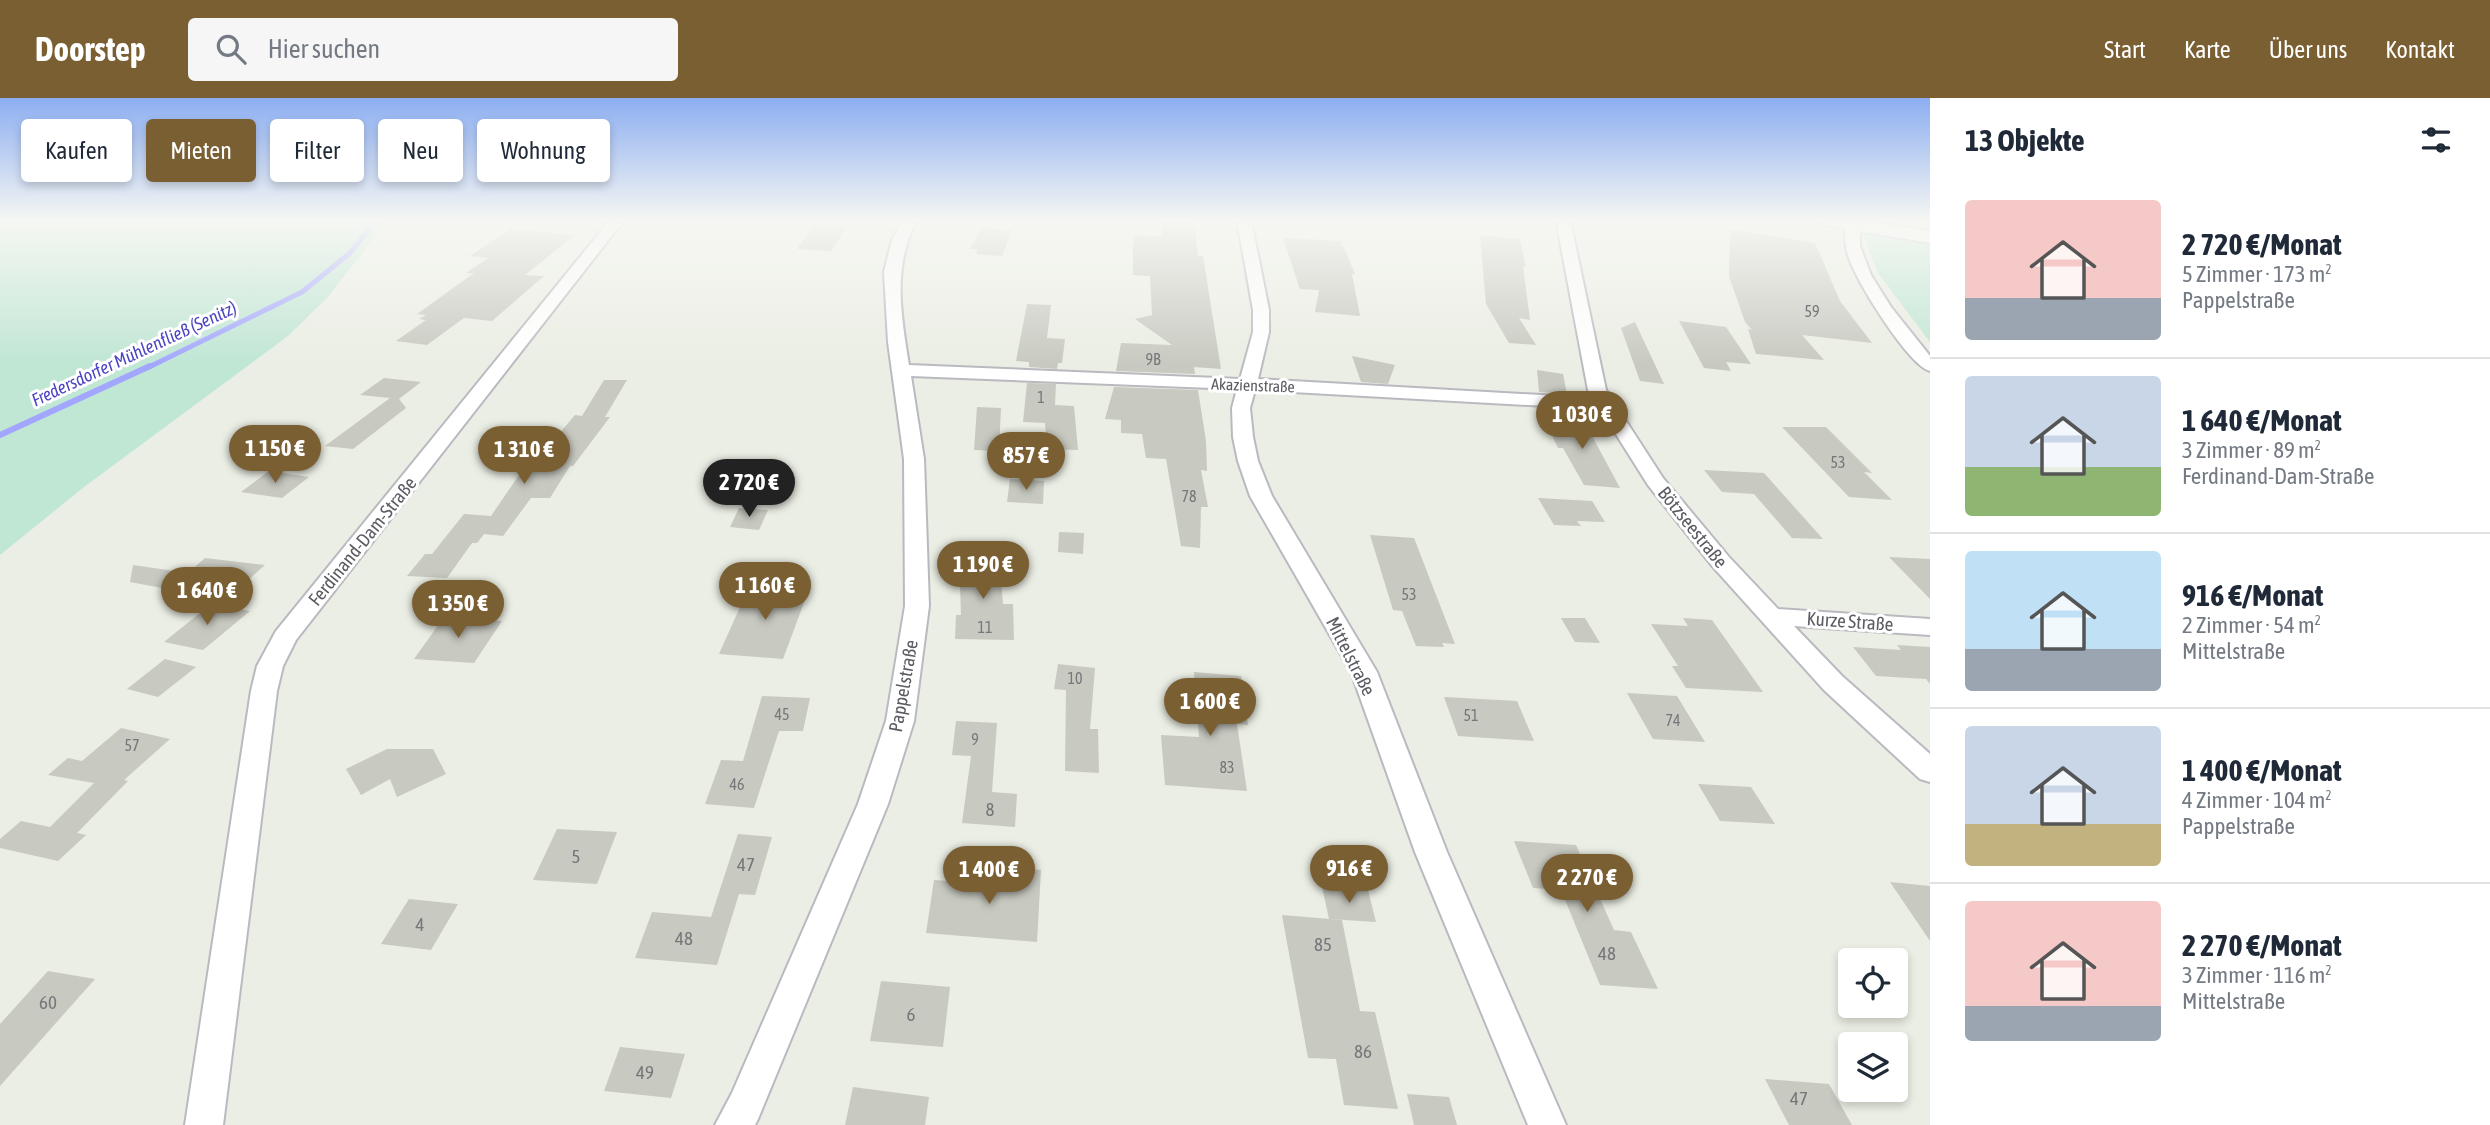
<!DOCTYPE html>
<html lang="de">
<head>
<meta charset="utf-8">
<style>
  :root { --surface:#fff; --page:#f6f6f7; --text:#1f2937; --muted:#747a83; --line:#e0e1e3; --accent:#7a5f33 }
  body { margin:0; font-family:"Asap Condensed",sans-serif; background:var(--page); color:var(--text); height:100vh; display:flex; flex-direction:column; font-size:26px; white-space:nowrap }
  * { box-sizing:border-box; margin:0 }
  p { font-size:23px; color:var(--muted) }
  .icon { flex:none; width:38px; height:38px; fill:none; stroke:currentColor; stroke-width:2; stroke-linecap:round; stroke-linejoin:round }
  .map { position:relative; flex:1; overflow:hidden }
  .details { display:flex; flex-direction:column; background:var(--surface); width:560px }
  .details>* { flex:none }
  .banner { position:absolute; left:21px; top:21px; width:665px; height:63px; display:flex; gap:14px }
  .buttons { position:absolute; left:1838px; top:850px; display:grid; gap:14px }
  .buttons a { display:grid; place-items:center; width:70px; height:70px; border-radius:7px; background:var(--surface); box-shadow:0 4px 10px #0003; font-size:35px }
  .price { position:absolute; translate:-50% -60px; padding:0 16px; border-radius:24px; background:var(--accent); color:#fff; font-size:23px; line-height:46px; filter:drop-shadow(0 2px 4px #0008) }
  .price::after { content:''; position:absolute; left:50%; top:42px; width:21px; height:16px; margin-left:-10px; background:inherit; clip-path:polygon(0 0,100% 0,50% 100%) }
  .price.selected { background:#222; color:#fff }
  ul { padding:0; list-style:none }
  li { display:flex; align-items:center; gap:21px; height:175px; padding:0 35px }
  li+li { border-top:2px solid var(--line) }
  li span { display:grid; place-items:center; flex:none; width:196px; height:140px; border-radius:7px; color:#555 }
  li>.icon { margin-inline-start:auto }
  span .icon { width:84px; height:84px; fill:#fffc; stroke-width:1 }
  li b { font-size:30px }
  h2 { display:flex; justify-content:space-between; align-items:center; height:84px; padding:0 35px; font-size:30px }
  .chip { padding:0 24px; border-radius:7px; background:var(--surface); box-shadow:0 4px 10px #0003; font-size:24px; line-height:63px }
  .chip.selected { background:var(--accent); color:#fff }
  header { display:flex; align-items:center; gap:42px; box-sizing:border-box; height:98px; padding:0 35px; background:var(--accent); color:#fff }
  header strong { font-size:33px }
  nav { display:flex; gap:38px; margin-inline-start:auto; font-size:24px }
  .search { width:490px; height:63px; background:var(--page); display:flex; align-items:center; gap:18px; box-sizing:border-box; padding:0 24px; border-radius:7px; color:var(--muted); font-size:26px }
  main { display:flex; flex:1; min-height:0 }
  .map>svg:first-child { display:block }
  .green { fill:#c0e6d4 }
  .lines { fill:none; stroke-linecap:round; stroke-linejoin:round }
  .stream-far1 { stroke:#a3a6ff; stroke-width:5 }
  .stream { stroke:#a3a6ff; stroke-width:6 }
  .building { fill:#c8c9c0 }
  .minor-casing { stroke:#bab9c0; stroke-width:4 }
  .secondary-casing { stroke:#bdbcc5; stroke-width:3 }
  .minor { fill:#fff; fill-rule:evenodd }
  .secondary { fill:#fff; fill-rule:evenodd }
  .labels { text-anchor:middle; stroke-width:6; stroke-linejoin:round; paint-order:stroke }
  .number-label { font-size:16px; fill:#77777b }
  .far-street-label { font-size:16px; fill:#5c5c64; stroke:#fff }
  .far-water-label { font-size:18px; font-style:italic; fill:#4b45c3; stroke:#fff }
  .street-label { font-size:19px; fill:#5c5c64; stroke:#fff }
  .near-number-label { font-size:19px; fill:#77777b }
</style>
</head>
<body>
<header>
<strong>Doorstep</strong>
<div class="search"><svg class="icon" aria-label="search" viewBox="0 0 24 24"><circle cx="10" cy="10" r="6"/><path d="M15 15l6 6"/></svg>Hier suchen</div>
<nav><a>Start</a><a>Karte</a><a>Über uns</a><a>Kontakt</a></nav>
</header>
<main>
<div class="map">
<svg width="1930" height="1027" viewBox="0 0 1930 1027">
  <rect width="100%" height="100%" fill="#ebeee4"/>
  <g class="green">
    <polygon points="0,122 388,122 327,200 288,238 84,389 0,457"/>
    <polygon points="1862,133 1930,145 1930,244 1878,175"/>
  </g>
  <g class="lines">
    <polyline class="stream-far1" points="147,270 302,194 350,155 377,122"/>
    <polyline class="stream" points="0,337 150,268"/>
  </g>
  <g class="building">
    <polygon points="1161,122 1194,122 1198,158 1203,158 1221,271 1194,269 1195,276 1116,273 1121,245 1172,247 1135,221 1152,217 1150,178 1133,177 1133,137 1162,138"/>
    <polygon points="815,126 848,127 831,153 797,151"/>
    <polygon points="981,130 1012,132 1002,158 976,156 978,151 970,151"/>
    <polygon points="510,131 575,137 525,177 544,178 492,223 464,220 427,247 396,243 426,222 419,221 426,217 417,216 474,175 466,175 488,160 470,158"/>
    <polygon points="1730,131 1815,145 1840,203 1872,245 1802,237 1824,262 1756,256 1748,231 1752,232 1745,224 1729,178"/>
    <polygon points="1480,137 1520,141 1526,169 1523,168 1530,222 1519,220 1536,247 1509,245 1486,206"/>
    <polygon points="1283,140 1341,143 1355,176 1352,176 1360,218 1315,214 1319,192 1300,191"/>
    <polygon points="1027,206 1051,207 1047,240 1065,241 1062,265 1058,265 1057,271 1029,269 1029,264 1016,263"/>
    <polygon points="1679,223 1726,229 1751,266 1726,264 1731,273 1704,270"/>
    <polygon points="1635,224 1664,286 1640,283 1621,230"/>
    <polygon points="1352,258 1395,267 1388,286 1361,284"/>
    <polygon points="1537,272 1563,276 1567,296 1539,294"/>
    <polygon points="384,280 421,284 399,301 406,310 353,351 325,348 390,300 360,297"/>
    <polygon points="604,282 627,282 605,319 610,319 573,368 570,368 550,400 531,400 503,438 484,436 477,445 472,445 447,480 407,478 425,456 432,456 464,416 491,418 519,377 524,377 575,317 582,318"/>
    <polygon points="1027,285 1056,286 1055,307 1074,308 1078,352 1047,351 1045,325 1023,324"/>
    <polygon points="1114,289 1198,292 1206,343 1207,373 1201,372 1208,409 1201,409 1200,450 1181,448 1166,361 1146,360 1142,336 1121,335 1121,322 1105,321"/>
    <polygon points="977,309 1001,310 999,353 974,352"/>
    <polygon points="1543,319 1583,321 1620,390 1584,387 1563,350 1558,350"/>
    <polygon points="1782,329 1826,329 1872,375 1864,374 1892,402 1849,399"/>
    <polygon points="1704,372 1764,375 1823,441 1792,440 1754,396 1722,394"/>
    <polygon points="269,373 309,379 282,400 241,394"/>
    <polygon points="1010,381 1044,383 1043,406 1007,404"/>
    <polygon points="1538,400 1592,403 1605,424 1577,423 1581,428 1554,427"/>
    <polygon points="739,410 768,412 759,432 730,429"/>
    <polygon points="1059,434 1084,435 1083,456 1058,454"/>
    <polygon points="1370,437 1414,440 1455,546 1442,545 1444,549 1416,548 1402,513 1393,512"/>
    <polygon points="959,457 999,457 1003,506 1013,506 1014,542 955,541 956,517 961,517"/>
    <polygon points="1889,459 1930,461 1930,501"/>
    <polygon points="205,460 265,467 226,502 130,484 133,467 188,475"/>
    <polygon points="760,484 792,486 789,493 808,494 783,561 719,556 749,489 758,490"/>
    <polygon points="211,506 250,513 203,552 164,544"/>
    <polygon points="444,519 502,523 474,565 414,561"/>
    <polygon points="1561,520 1585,520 1600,545 1575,544"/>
    <polygon points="1683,520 1712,522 1763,594 1686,590 1672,568 1678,568 1651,526 1688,528"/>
    <polygon points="1897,547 1930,549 1930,586 1926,581 1876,578 1853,549 1901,552"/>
    <polygon points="165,561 196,569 158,599 127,591"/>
    <polygon points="1058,566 1095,570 1090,631 1098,631 1099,675 1065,673 1066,592 1054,591"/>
    <polygon points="1194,574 1241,578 1248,627 1237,626 1247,693 1165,687 1161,637 1199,639"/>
    <polygon points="1627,595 1677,598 1705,644 1653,641"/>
    <polygon points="762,598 810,600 803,633 779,633 754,710 705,706 721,662 743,663"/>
    <polygon points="1444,599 1517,603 1534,643 1458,638"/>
    <polygon points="956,623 997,625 992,694 1017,696 1015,729 962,725 971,658 952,657"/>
    <polygon points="121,630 170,641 124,682 128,683 77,735 86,737 58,763 0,750 0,741 21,723 50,729 94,685 48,677 68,660 82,663"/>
    <polygon points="387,651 433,651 446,676 397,699 390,681 361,697 346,671"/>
    <polygon points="1698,686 1751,689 1775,726 1720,723"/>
    <polygon points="557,731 617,734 597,786 533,782"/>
    <polygon points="738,736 772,739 755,797 739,796 717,867 635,860 652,814 711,819"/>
    <polygon points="1514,743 1576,747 1614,832 1631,834 1658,891 1600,887 1561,792 1533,790"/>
    <polygon points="990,767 1041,772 1037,844 926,835 934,782 988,786"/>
    <polygon points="1890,784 1930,788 1930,843"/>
    <polygon points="1322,789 1368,792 1376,824 1329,821"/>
    <polygon points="409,801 458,806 431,852 381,846"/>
    <polygon points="1282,817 1342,822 1360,913 1375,914 1398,1011 1344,1007 1336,961 1308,960"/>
    <polygon points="48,873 95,881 0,988 0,926"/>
    <polygon points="881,883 950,889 943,949 870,943"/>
    <polygon points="620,949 685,956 671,1000 604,993"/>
    <polygon points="1765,981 1829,986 1852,1027 1789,1027"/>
    <polygon points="853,989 929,999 925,1027 845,1027"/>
    <polygon points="1407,996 1449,999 1457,1027 1414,1027"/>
  </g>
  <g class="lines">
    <g class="minor-casing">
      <g id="minor">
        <polygon points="610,122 624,122 296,542 283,568 277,593 223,1027 185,1027 251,593 257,568 276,533"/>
        <path d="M903,122H917C892,168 901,217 909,267L1240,281L1253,234V212L1237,122H1251L1269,212V234L1258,281L1593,300L1588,292L1556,122H1570L1606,292L1663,380L1729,459L1778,511L1930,521V537L1794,528L1842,578L1930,656V684L1920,681L1824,592L1713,469L1648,387L1600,311L1255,292L1250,310L1253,339L1258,363L1272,398L1377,574L1447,754L1566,1027H1528L1415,754L1351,574L1250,398L1238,363L1233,339L1232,310L1237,291L911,278L924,361L929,508L914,623L888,706L758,1021L755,1027H715L732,995L858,706L886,623L905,508L904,361L888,244L884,174L892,142Z"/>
        <path d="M1848,123L1854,122L1860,126V148L1871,177L1891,209L1930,258V273C1909,268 1856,183 1849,160C1845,149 1843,134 1848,123Z"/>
      </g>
    </g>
    <g class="secondary-casing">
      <polygon id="secondary" points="1817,122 1864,122 1930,133 1930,145 1827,128"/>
    </g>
    <use href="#minor" class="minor"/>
    <use href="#secondary" class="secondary"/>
  </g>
  <linearGradient id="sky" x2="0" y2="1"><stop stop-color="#8caef1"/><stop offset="0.46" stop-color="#f6f7f3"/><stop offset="1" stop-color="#f6f7f3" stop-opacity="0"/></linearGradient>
  <rect width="1930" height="266" fill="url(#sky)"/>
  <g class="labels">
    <g class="number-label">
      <text x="1812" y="219">59</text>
      <text x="1153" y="267">9B</text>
      <text x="1041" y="305">1</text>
      <text x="1838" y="370">53</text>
      <text x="1189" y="404">78</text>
      <text x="1409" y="502">53</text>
      <text x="985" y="535">11</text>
      <text x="1075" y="586">10</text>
      <text x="782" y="622">45</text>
      <text x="1471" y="623">51</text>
      <text x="1673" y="628">74</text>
      <text x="975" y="647">9</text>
      <text x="132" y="653">57</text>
      <text x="1227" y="675">83</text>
      <text x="737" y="692">46</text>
    </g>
    <g class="far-street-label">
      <text transform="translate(1253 287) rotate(2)" y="6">Akazienstraße</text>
    </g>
    <g class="far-water-label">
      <text transform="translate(134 256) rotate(-25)" y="6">Fredersdorfer Mühlenfließ (Senitz)</text>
    </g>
    <g class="street-label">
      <text transform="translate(1693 429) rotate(51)" y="7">Bötzseestraße</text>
      <text transform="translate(362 443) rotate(-51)" y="7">Ferdinand-Dam-Straße</text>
      <text transform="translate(1850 523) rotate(4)" y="7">Kurze Straße</text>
      <text transform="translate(1351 558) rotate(63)" y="7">Mittelstraße</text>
      <text transform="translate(903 588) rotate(-80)" y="7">Pappelstraße</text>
    </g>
    <g class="near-number-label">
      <text x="990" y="718">8</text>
      <text x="576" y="765">5</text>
      <text x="746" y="773">47</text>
      <text x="420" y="833">4</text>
      <text x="684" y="847">48</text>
      <text x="1323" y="853">85</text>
      <text x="1607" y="862">48</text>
      <text x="48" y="911">60</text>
      <text x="911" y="923">6</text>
      <text x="1363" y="960">86</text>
      <text x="645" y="981">49</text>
      <text x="1799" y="1007">47</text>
    </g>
  </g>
</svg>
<div class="buttons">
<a><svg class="icon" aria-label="locate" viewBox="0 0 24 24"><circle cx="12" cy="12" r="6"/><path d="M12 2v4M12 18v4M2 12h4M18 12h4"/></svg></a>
<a><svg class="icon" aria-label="layers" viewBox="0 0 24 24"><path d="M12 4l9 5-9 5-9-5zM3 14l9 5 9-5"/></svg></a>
</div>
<b class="price" style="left:1582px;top:353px">1 030 €</b>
<b class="price" style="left:275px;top:387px">1 150 €</b>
<b class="price" style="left:524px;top:388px">1 310 €</b>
<b class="price" style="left:1026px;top:394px">857 €</b>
<b class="price selected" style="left:749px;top:421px">2 720 €</b>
<b class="price" style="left:983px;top:503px">1 190 €</b>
<b class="price" style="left:765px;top:524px">1 160 €</b>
<b class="price" style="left:207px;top:529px">1 640 €</b>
<b class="price" style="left:458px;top:542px">1 350 €</b>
<b class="price" style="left:1210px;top:640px">1 600 €</b>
<b class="price" style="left:1349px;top:807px">916 €</b>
<b class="price" style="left:989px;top:808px">1 400 €</b>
<b class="price" style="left:1587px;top:816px">2 270 €</b>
<div class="banner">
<a class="chip">Kaufen</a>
<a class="chip selected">Mieten</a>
<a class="chip">Filter</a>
<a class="chip">Neu</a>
<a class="chip">Wohnung</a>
</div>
</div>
<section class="details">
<h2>13 Objekte<svg class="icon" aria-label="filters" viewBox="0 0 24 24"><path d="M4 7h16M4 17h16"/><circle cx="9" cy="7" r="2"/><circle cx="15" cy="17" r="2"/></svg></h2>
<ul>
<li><span style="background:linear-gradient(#f6c9c9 70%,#9aa5b1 0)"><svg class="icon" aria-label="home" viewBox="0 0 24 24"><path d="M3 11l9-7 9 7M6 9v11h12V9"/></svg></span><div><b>2 720 €/Monat</b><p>5 Zimmer · 173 m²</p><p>Pappelstraße</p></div></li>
<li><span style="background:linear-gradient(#c9d6e8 65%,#8fb573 0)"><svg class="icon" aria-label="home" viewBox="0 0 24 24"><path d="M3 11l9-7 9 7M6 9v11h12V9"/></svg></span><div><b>1 640 €/Monat</b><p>3 Zimmer · 89 m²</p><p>Ferdinand-Dam-Straße</p></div></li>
<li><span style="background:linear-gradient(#bfe0f5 70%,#9aa5b1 0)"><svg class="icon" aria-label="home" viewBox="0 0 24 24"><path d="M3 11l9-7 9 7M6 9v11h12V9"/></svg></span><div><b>916 €/Monat</b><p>2 Zimmer · 54 m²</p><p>Mittelstraße</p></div></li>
<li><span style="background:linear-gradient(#c9d6e8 70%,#c2b280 0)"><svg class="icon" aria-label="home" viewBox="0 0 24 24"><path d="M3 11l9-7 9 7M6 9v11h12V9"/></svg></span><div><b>1 400 €/Monat</b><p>4 Zimmer · 104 m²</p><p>Pappelstraße</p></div></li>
<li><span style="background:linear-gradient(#f6c9c9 75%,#9aa5b1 0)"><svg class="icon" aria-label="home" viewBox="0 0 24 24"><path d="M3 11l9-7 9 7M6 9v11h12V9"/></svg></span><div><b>2 270 €/Monat</b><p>3 Zimmer · 116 m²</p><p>Mittelstraße</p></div></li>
</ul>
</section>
</main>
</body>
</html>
